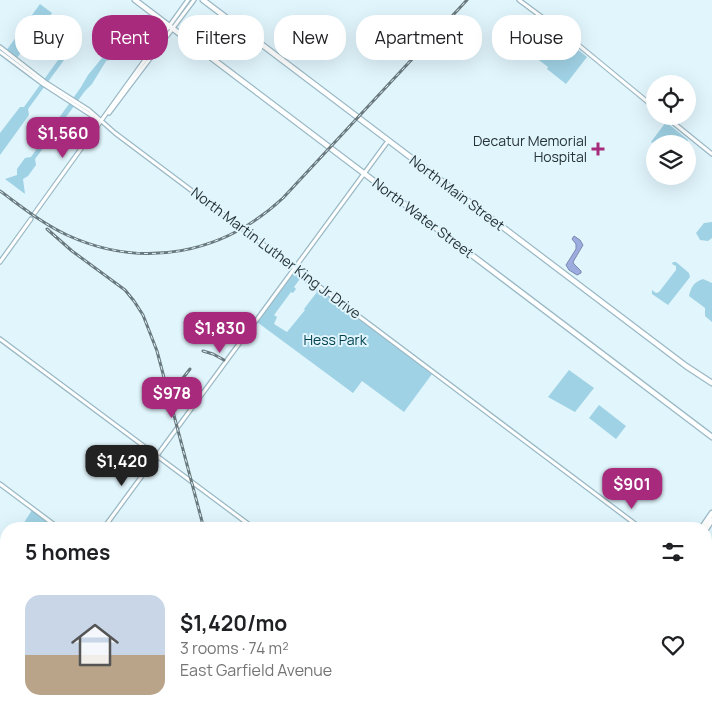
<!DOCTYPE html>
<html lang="en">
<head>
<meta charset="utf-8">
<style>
  :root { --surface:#fff; --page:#f6f6f6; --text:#202124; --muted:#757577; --accent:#a72a7d }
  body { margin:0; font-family:Manrope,sans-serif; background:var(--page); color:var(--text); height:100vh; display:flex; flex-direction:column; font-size:19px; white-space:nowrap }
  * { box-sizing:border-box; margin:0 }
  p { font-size:16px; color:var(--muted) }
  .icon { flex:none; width:28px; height:28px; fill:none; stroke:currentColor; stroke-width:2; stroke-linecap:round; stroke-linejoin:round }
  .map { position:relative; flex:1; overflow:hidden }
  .side { position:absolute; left:0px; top:522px; width:712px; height:196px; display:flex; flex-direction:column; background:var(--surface); border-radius:20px 20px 0 0; box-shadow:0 5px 20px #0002 }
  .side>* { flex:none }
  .hud { position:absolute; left:15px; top:15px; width:682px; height:45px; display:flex; gap:10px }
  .buttons { position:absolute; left:646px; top:75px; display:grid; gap:10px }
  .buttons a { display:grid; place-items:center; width:50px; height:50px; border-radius:50%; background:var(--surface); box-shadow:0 5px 20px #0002; font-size:25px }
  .price { position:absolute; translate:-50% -42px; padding:0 11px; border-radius:10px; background:var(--accent); color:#fff; font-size:16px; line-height:32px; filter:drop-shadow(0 1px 2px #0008) }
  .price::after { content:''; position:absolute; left:50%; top:30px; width:15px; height:11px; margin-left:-8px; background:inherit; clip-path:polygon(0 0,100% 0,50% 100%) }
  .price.active { background:#222; color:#fff }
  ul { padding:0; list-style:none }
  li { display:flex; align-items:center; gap:15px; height:125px; padding:0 25px }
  li span { display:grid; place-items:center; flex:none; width:140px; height:100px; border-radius:15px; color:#555 }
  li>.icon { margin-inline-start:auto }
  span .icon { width:60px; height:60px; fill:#fffc; stroke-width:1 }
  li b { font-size:21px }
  h2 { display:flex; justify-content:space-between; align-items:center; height:60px; padding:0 25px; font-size:21px }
  .pill { padding:0 18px; border-radius:20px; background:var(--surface); box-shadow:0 5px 20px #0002; font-size:18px; line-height:45px }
  .pill.active { background:var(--accent); color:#fff }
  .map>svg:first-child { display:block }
  .green { fill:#a0d2e5; fill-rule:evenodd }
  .water { fill:#9dacdf; stroke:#7988ad }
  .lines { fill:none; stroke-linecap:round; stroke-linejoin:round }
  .tertiary-casing { stroke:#9ab9c5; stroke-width:5.5 }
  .primary-casing { stroke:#9ab9c5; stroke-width:7 }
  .tertiary { stroke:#fff; stroke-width:3 }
  .primary { stroke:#fff; stroke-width:4.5 }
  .rail-casing { stroke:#69797e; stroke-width:3 }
  .rail { stroke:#e1f5fc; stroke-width:1; stroke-dasharray:4; stroke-linecap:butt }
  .poi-dot { fill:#a72a7d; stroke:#e1f5fc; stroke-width:2 }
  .labels { text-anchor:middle; stroke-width:4; stroke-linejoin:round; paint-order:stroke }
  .poi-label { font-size:14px; fill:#263337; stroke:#e1f5fc; text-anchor:end }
  .street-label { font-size:14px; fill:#263337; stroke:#e1f5fc }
  .park-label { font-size:14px; fill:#024051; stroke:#e1f5fc }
</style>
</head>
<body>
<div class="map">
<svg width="712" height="718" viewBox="0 0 712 718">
  <rect width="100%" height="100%" fill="#e1f5fc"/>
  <g class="green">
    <polygon points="40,4 52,13 16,59 6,51"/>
    <polygon points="547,25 587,57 566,84 547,69 548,67 527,51"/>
    <polygon points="77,34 81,37 28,109 29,115 0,155 0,133 20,107 24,107"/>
    <polygon points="102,51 113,59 106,61 92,84 85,91 58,128 61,133 53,144 47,143 35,159 36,165 28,176 23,179 25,194 5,179 17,175 17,169 25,158 31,157 43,140 40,135 47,124 54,125 81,87 88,75 102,58"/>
    <polygon points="666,122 688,140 686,144 655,145 651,142"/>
    <polygon points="712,222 712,238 708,241 700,240 696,233 704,223"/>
    <polygon points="673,262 676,262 689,273 690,277 668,305 652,294 652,290 656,293 659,292 676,270 676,266 672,264"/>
    <path d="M295,270L432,374L404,412L362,381L353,393L257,322ZM300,279L317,292L304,309L305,310L287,332L274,324L277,317L274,315L291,292L293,293L296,289L294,287Z"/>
    <path d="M703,279L712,283V322L705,316V308L689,296C691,287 694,282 703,279Z"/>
    <polygon points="569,370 594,388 575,412 548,397"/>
    <polygon points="599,405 626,426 616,439 589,418"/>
    <polygon points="32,510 57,529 20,529"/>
  </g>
  <polygon class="water" points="574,236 580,240 583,245 573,262 574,264 581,271 581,273 577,275 569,270 566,265 576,249 576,244 572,239"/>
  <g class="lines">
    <g class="tertiary-casing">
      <g id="tertiary">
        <polyline points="519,0 570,38 655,108"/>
        <polyline points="0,47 45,82 89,110 115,133 642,529"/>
        <polyline points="0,52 43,84 100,121"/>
        <polyline points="109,113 194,0"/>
        <polyline points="665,116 712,154"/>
        <polyline points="34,214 188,0"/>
        <polyline points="0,262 31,219"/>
        <polyline points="0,339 255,529"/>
        <polyline points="0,484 60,529"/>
        <polyline points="103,529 388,141"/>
        <polyline points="706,577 712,582"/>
        <polyline points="0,667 6,659"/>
        <polyline points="306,712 314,718"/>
        <polyline points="505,712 512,718"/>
      </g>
    </g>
    <g class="primary-casing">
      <g id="primary">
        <polyline points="135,0 712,437"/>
        <polyline points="203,0 686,366 712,383"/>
        <polyline points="701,529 712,513"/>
        <polyline points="706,529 712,520"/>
        <polyline points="564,718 568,712"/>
        <polyline points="569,718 573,712"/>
      </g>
    </g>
    <use href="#tertiary" class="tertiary"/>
    <use href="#primary" class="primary"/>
    <g class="rail-casing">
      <g id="rail">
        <path d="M0,191C22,207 43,224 67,235C143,270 223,254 283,198L467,0"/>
        <polyline points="47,229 72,251 125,290 134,301 143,315 157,351 204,529"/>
        <polyline points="203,351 213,354 224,360"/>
        <polyline points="173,403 176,387 190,369"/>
        <polyline points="0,688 6,686"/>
        <polyline points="84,712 92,718"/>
        <polyline points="251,712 253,718"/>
        <polyline points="277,718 281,712"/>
      </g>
    </g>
    <use href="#rail" class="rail"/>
  </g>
  <path class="poi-dot" d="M595.5 141.5h5v5h5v5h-5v5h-5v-5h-5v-5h5z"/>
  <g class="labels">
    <g class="poi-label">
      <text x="587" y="146">Decatur Memorial<tspan x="587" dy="16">Hospital</tspan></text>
    </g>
    <g class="street-label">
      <text transform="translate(457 193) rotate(37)" y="5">North Main Street</text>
      <text transform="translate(423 218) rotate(37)" y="5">North Water Street</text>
      <text transform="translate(276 253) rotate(37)" y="5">North Martin Luther King Jr Drive</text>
    </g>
    <g class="park-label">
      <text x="335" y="345">Hess Park</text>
    </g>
  </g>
</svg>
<div class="buttons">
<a><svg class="icon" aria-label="locate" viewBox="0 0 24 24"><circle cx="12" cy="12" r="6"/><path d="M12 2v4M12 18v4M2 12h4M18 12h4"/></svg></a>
<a><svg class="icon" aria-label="layers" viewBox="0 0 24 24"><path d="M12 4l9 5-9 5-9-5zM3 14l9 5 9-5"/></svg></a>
</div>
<b class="price" style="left:63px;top:159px">$1,560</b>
<b class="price" style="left:220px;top:354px">$1,830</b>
<b class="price" style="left:172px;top:419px">$978</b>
<b class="price active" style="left:122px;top:487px">$1,420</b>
<b class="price" style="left:632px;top:510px">$901</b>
<div class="hud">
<a class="pill">Buy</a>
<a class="pill active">Rent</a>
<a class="pill">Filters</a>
<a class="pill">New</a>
<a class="pill">Apartment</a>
<a class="pill">House</a>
</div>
<section class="side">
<h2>5 homes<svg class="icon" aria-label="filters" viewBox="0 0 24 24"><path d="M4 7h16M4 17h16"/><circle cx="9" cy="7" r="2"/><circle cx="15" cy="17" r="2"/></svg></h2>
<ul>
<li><span style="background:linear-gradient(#c9d6e8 60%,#b9a48a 0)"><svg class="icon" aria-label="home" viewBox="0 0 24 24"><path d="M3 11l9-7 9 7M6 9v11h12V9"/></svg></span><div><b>$1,420/mo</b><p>3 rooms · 74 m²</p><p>East Garfield Avenue</p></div><svg class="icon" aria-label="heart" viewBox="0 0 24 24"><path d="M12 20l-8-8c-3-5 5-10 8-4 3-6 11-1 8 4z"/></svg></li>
</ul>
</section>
</div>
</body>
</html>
